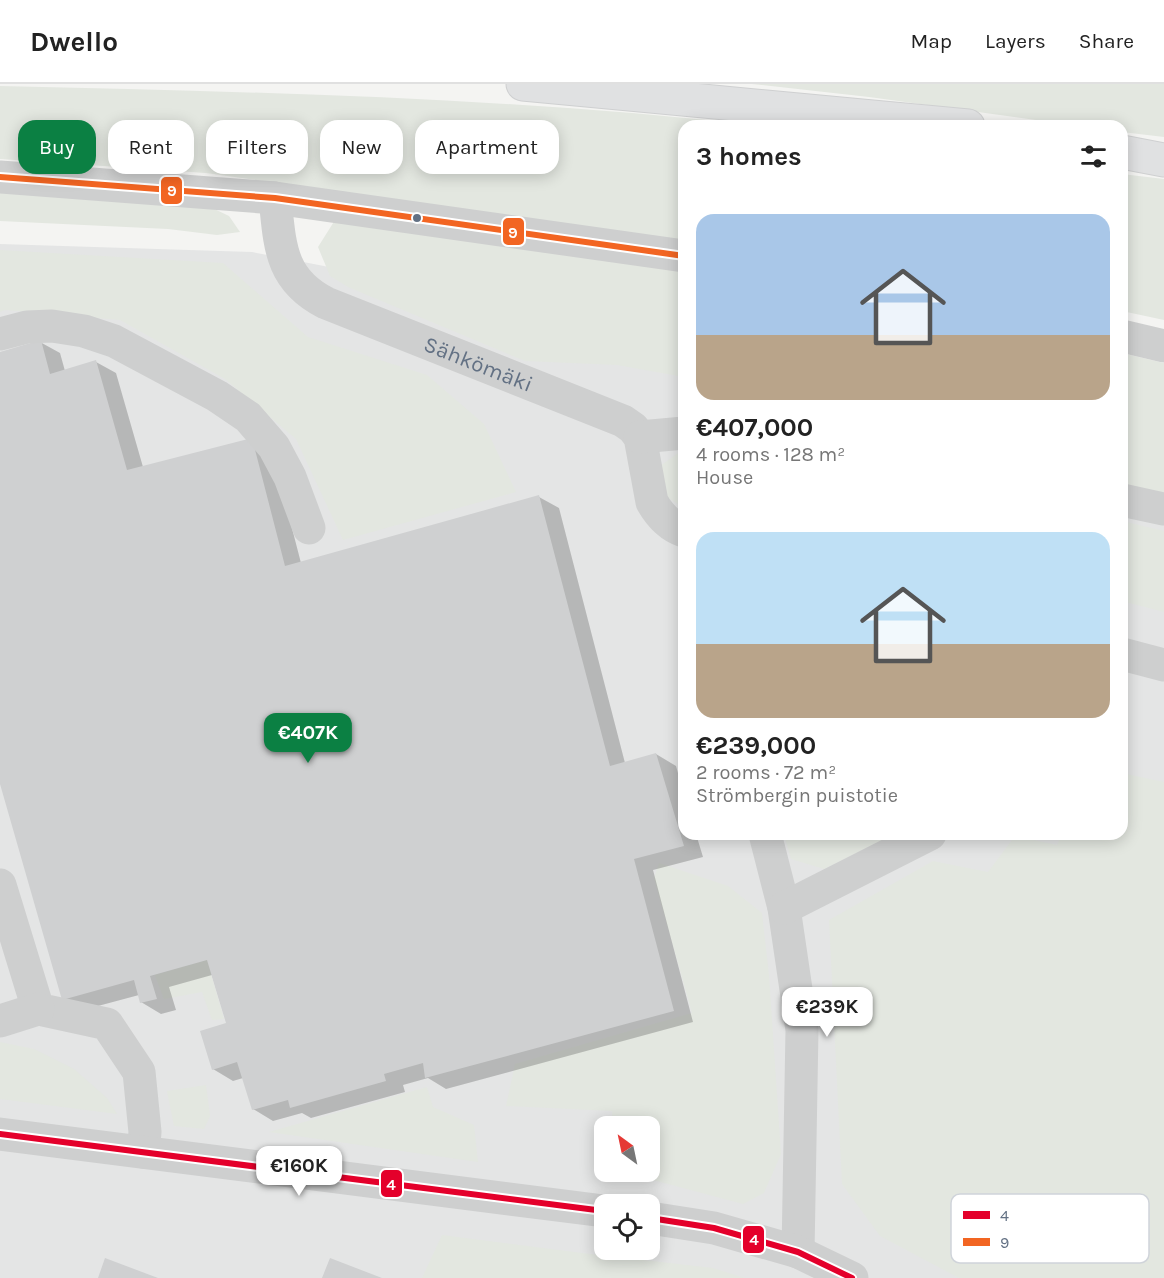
<!DOCTYPE html>
<html lang="en">
<head>
<meta charset="utf-8">
<style>
  :root { --surface:#fff; --page:#f2f2f2; --text:#222; --muted:#767676; --line:#e0e0e0; --accent:#0b8043 }
  body { margin:0; font-family:Karla,sans-serif; background:var(--page); color:var(--text); height:100vh; display:flex; flex-direction:column; font-size:22px; white-space:nowrap }
  * { box-sizing:border-box; margin:0 }
  p { font-size:20px; color:var(--muted) }
  .icon { flex:none; width:33px; height:33px; fill:none; stroke:currentColor; stroke-width:2; stroke-linecap:round; stroke-linejoin:round }
  .map { position:relative; flex:1; overflow:hidden }
  .side { position:absolute; left:678px; top:36px; width:450px; height:720px; display:flex; flex-direction:column; background:var(--surface); border-radius:18px; box-shadow:0 3px 15px #0003 }
  .side>* { flex:none }
  .hud { position:absolute; left:18px; top:36px; width:570px; height:54px; display:flex; gap:12px }
  .needle { width:39px; rotate:327deg }
  .tools { position:absolute; left:594px; top:1032px; display:grid; gap:12px }
  .tools a { display:grid; place-items:center; width:66px; height:66px; border-radius:12px; background:var(--surface); box-shadow:0 3px 15px #0003; font-size:30px }
  .price { position:absolute; translate:-50% -51px; padding:0 14px; border-radius:12px; background:#fff; color:#222; font-size:20px; line-height:39px; filter:drop-shadow(0 2px 3px #0008) }
  .price::after { content:''; position:absolute; left:50%; top:36px; width:18px; height:14px; margin-left:-9px; background:inherit; clip-path:polygon(0 0,100% 0,50% 100%) }
  .price.on { background:var(--accent); color:#fff }
  ul { padding:0; list-style:none }
  li { display:grid; align-content:center; gap:12px; height:318px; padding:0 18px }
  li span { display:grid; place-items:center; height:186px; border-radius:18px; color:#555 }
  li>.icon { margin-inline-start:auto }
  span .icon { width:108px; height:108px; fill:#fffc; stroke-width:1 }
  li b { font-size:26px }
  h2 { display:flex; justify-content:space-between; align-items:center; height:72px; padding:0 18px; font-size:26px }
  .pill { padding:0 21px; border-radius:18px; background:var(--surface); box-shadow:0 3px 15px #0003; font-size:21px; line-height:54px }
  .pill.on { background:var(--accent); color:#fff }
  header { display:flex; align-items:center; gap:36px; box-sizing:border-box; height:84px; padding:0 30px; background:var(--surface); border-bottom:2px solid var(--line) }
  header strong { font-size:28px }
  nav { display:flex; gap:33px; margin-inline-start:auto; font-size:21px }
  .map>svg:first-child { display:block }
  .built { fill:#e4e5e5; fill-rule:evenodd }
  .green { fill:#e3e7e0 }
  .shadow { fill:#0003 }
  .building { fill:#cfd0d1 }
  .lines { fill:none; stroke-linecap:round; stroke-linejoin:round }
  .highway-casing { stroke:#cfd0d1; stroke-width:35 }
  .minor { stroke:#cecfcf; stroke-width:33 }
  .highway { stroke:#e0e1e2; stroke-width:33 }
  .bus-1-casing { stroke:#fff; stroke-width:10 }
  .bus-2-casing { stroke:#fff; stroke-width:10 }
  .bus-1 { stroke:#e4002b; stroke-width:6 }
  .bus-2 { stroke:#f26522; stroke-width:6 }
  .bus-dot { fill:#637184; stroke:#fff; stroke-width:2 }
  .labels { text-anchor:middle; stroke-width:6; stroke-linejoin:round; paint-order:stroke }
  .street-label { font-size:22px; fill:#637184; stroke:#fff }
  .key { fill:#fff; stroke:#d0d4da; stroke-width:1.5 }
  .key-label { font-size:16px; fill:#637184 }
  .line-badge { stroke:#fff; stroke-width:2 }
  .badge-label { font-size:16px; text-anchor:middle; font-weight:bold; fill:#fff }
</style>
</head>
<body>
<header>
<strong>Dwello</strong>
<nav><a>Map</a><a>Layers</a><a>Share</a></nav>
</header>
<div class="map">
<svg width="1164" height="1194" viewBox="0 0 1164 1194">
  <rect width="100%" height="100%" fill="#f4f4f2"/>
  <path class="built" d="M0,160L252,168L684,252V750H1122V338L1164,346V1194H0ZM604,1042H650V1088H604ZM604,1120H650V1166H604Z"/>
  <g class="green">
    <polygon points="752,0 1164,0 1164,53 1122,48 1122,42 1079,42 869,13"/>
    <path d="M0,2C254,8 509,13 762,42H684V158L546,137L206,89L0,75Z"/>
    <polygon points="1122,90 1164,95 1164,236 1122,227"/>
    <polygon points="0,104 202,119 229,132 240,148 217,151 168,145 0,137"/>
    <polygon points="335,136 684,187 684,293 617,281 525,277 348,203 330,192 318,163"/>
    <polygon points="0,166 223,179 308,253 427,291 484,340 516,408 343,456 296,355 225,295 120,236 5,226 0,228"/>
    <polygon points="1122,269 1164,279 1164,409 1122,400"/>
    <polygon points="684,365 684,424 664,411 660,382"/>
    <polygon points="1122,437 1164,447 1164,528 1122,517"/>
    <polygon points="1122,689 1164,698 1164,1194 959,1194 880,1152 842,1100 829,836 933,777 988,788 1015,752 1057,761 1062,750 1122,750"/>
    <polygon points="784,750 889,750 883,756 824,785 791,775"/>
    <polygon points="659,779 728,802 762,829 769,891 781,1070 764,1109 743,1120 623,1088 650,1088 650,1042 613,1042 612,1027 506,1022 515,980 692,929 654,794"/>
    <polygon points="207,876 224,935 212,936 202,908 164,915 155,891"/>
    <polygon points="0,958 34,965 74,985 107,1014 117,1030 0,1015"/>
    <polygon points="206,1001 210,1032 204,1045 174,1042 167,1007"/>
    <polygon points="427,1003 433,1023 474,1041 478,1078 269,1048"/>
    <polygon points="442,1151 582,1169 713,1184 745,1194 422,1194"/>
  </g>
  <polygon class="shadow" points="40,258 60,269 65,287 96,278 116,289 143,383 252,356 272,367 301,479 539,413 559,424 625,679 656,670 676,682 684,710 684,750 696,750 703,773 653,786 693,938 446,1005 428,994 403,1001 405,1008 311,1034 302,1029 273,1037 253,1025 243,994 233,997 213,985 227,940 212,891 169,903 176,926 161,930 141,918 139,911 83,926 63,915 0,695 0,269"/>
  <g class="building">
    <polygon points="41,256 50,290 96,276 127,386 252,354 285,482 539,411 610,682 656,669 684,762 634,775 674,927 425,994 423,979 384,990 386,997 290,1024 288,1016 252,1026 237,978 212,986 200,947 226,939 207,876 150,892 157,915 140,919 134,896 62,916 0,700 0,268"/>
    <polygon points="105,1174 158,1194 98,1194"/>
    <polygon points="330,1174 382,1194 322,1194"/>
  </g>
  <g class="lines">
    <g class="highway-casing">
      <g id="highway">
        <polyline points="523,0 968,42"/>
        <polyline points="1122,68 1164,76"/>
      </g>
    </g>
    <g class="minor">
      <polyline points="0,93 275,114 684,172"/>
      <path id="s1" d="M275,114C280,160 279,195 326,219L623,337L633,344L640,353L652,418C660,432 669,442 684,447"/>
      <polyline points="0,250 27,243 52,242 84,247 114,257 217,312 248,333 274,363 290,393 309,444"/>
      <polyline points="1122,252 1164,262"/>
      <polyline points="640,353 684,349"/>
      <polyline points="1122,416 1164,425"/>
      <polyline points="1122,570 1164,581"/>
      <polyline points="765,750 784,824 802,946 798,1168"/>
      <polyline points="0,801 38,925 107,940 139,988 145,1048 143,1068"/>
      <polyline points="784,824 930,750"/>
      <polyline points="0,937 38,925"/>
      <polyline points="0,1050 604,1127"/>
      <polyline points="650,1134 714,1144 798,1168 852,1194"/>
    </g>
    <use href="#highway" class="highway"/>
    <g class="bus-1-casing">
      <g id="bus-1">
        <polyline points="0,1050 604,1127"/>
        <polyline points="650,1134 714,1144 798,1168 852,1194"/>
      </g>
    </g>
    <g class="bus-2-casing">
      <polyline id="bus-2" points="0,93 275,114 684,172"/>
    </g>
    <use href="#bus-1" class="bus-1"/>
    <use href="#bus-2" class="bus-2"/>
  </g>
  <circle class="bus-dot" cx="417" cy="134" r="5"/>
  <g class="labels">
    <g class="street-label">
      <text dy="8" stroke="none"><textPath href="#s1" startOffset="288">Sähkömäki</textPath></text>
    </g>
  </g>
  <rect x="951" y="1110" width="198" height="69" rx="9" class="key"/>
  <rect x="963" y="1127" width="27" height="8" fill="#e4002b"/>
  <rect x="963" y="1154" width="27" height="8" fill="#f26522"/>
  <g class="key-label">
    <text x="1000" y="1137">4</text>
    <text x="1000" y="1164">9</text>
  </g>
  <g class="line-badge">
    <rect x="160" y="92" width="23" height="29" rx="6" fill="#f26522"/>
    <rect x="502" y="133" width="23" height="29" rx="6" fill="#f26522"/>
    <rect x="380" y="1085" width="23" height="29" rx="6" fill="#e4002b"/>
    <rect x="742" y="1141" width="23" height="29" rx="6" fill="#e4002b"/>
  </g>
  <g class="badge-label">
    <text x="172" y="112">9</text>
    <text x="513" y="154">9</text>
    <text x="391" y="1106">4</text>
    <text x="754" y="1161">4</text>
  </g>
</svg>
<div class="tools">
<a><svg class="needle" viewBox="-14 -14 28 28"><path d="M0-13l5 13h-10z" fill="#e53935"/><path d="M0 13l5-13h-10z" fill="#767676"/></svg></a>
<a><svg class="icon" aria-label="locate" viewBox="0 0 24 24"><circle cx="12" cy="12" r="6"/><path d="M12 2v4M12 18v4M2 12h4M18 12h4"/></svg></a>
</div>
<b class="price on" style="left:308px;top:680px">€407K</b>
<b class="price" style="left:827px;top:954px">€239K</b>
<b class="price" style="left:299px;top:1113px">€160K</b>
<div class="hud">
<a class="pill on">Buy</a>
<a class="pill">Rent</a>
<a class="pill">Filters</a>
<a class="pill">New</a>
<a class="pill">Apartment</a>
</div>
<section class="side">
<h2>3 homes<svg class="icon" aria-label="filters" viewBox="0 0 24 24"><path d="M4 7h16M4 17h16"/><circle cx="9" cy="7" r="2"/><circle cx="15" cy="17" r="2"/></svg></h2>
<ul>
<li><span style="background:linear-gradient(#a9c7e8 65%,#b9a48a 0)"><svg class="icon" aria-label="home" viewBox="0 0 24 24"><path d="M3 11l9-7 9 7M6 9v11h12V9"/></svg></span><div><b>€407,000</b><p>4 rooms · 128 m²</p><p>House</p></div></li>
<li><span style="background:linear-gradient(#bfe0f5 60%,#b9a48a 0)"><svg class="icon" aria-label="home" viewBox="0 0 24 24"><path d="M3 11l9-7 9 7M6 9v11h12V9"/></svg></span><div><b>€239,000</b><p>2 rooms · 72 m²</p><p>Strömbergin puistotie</p></div></li>
</ul>
</section>
</div>
</body>
</html>
